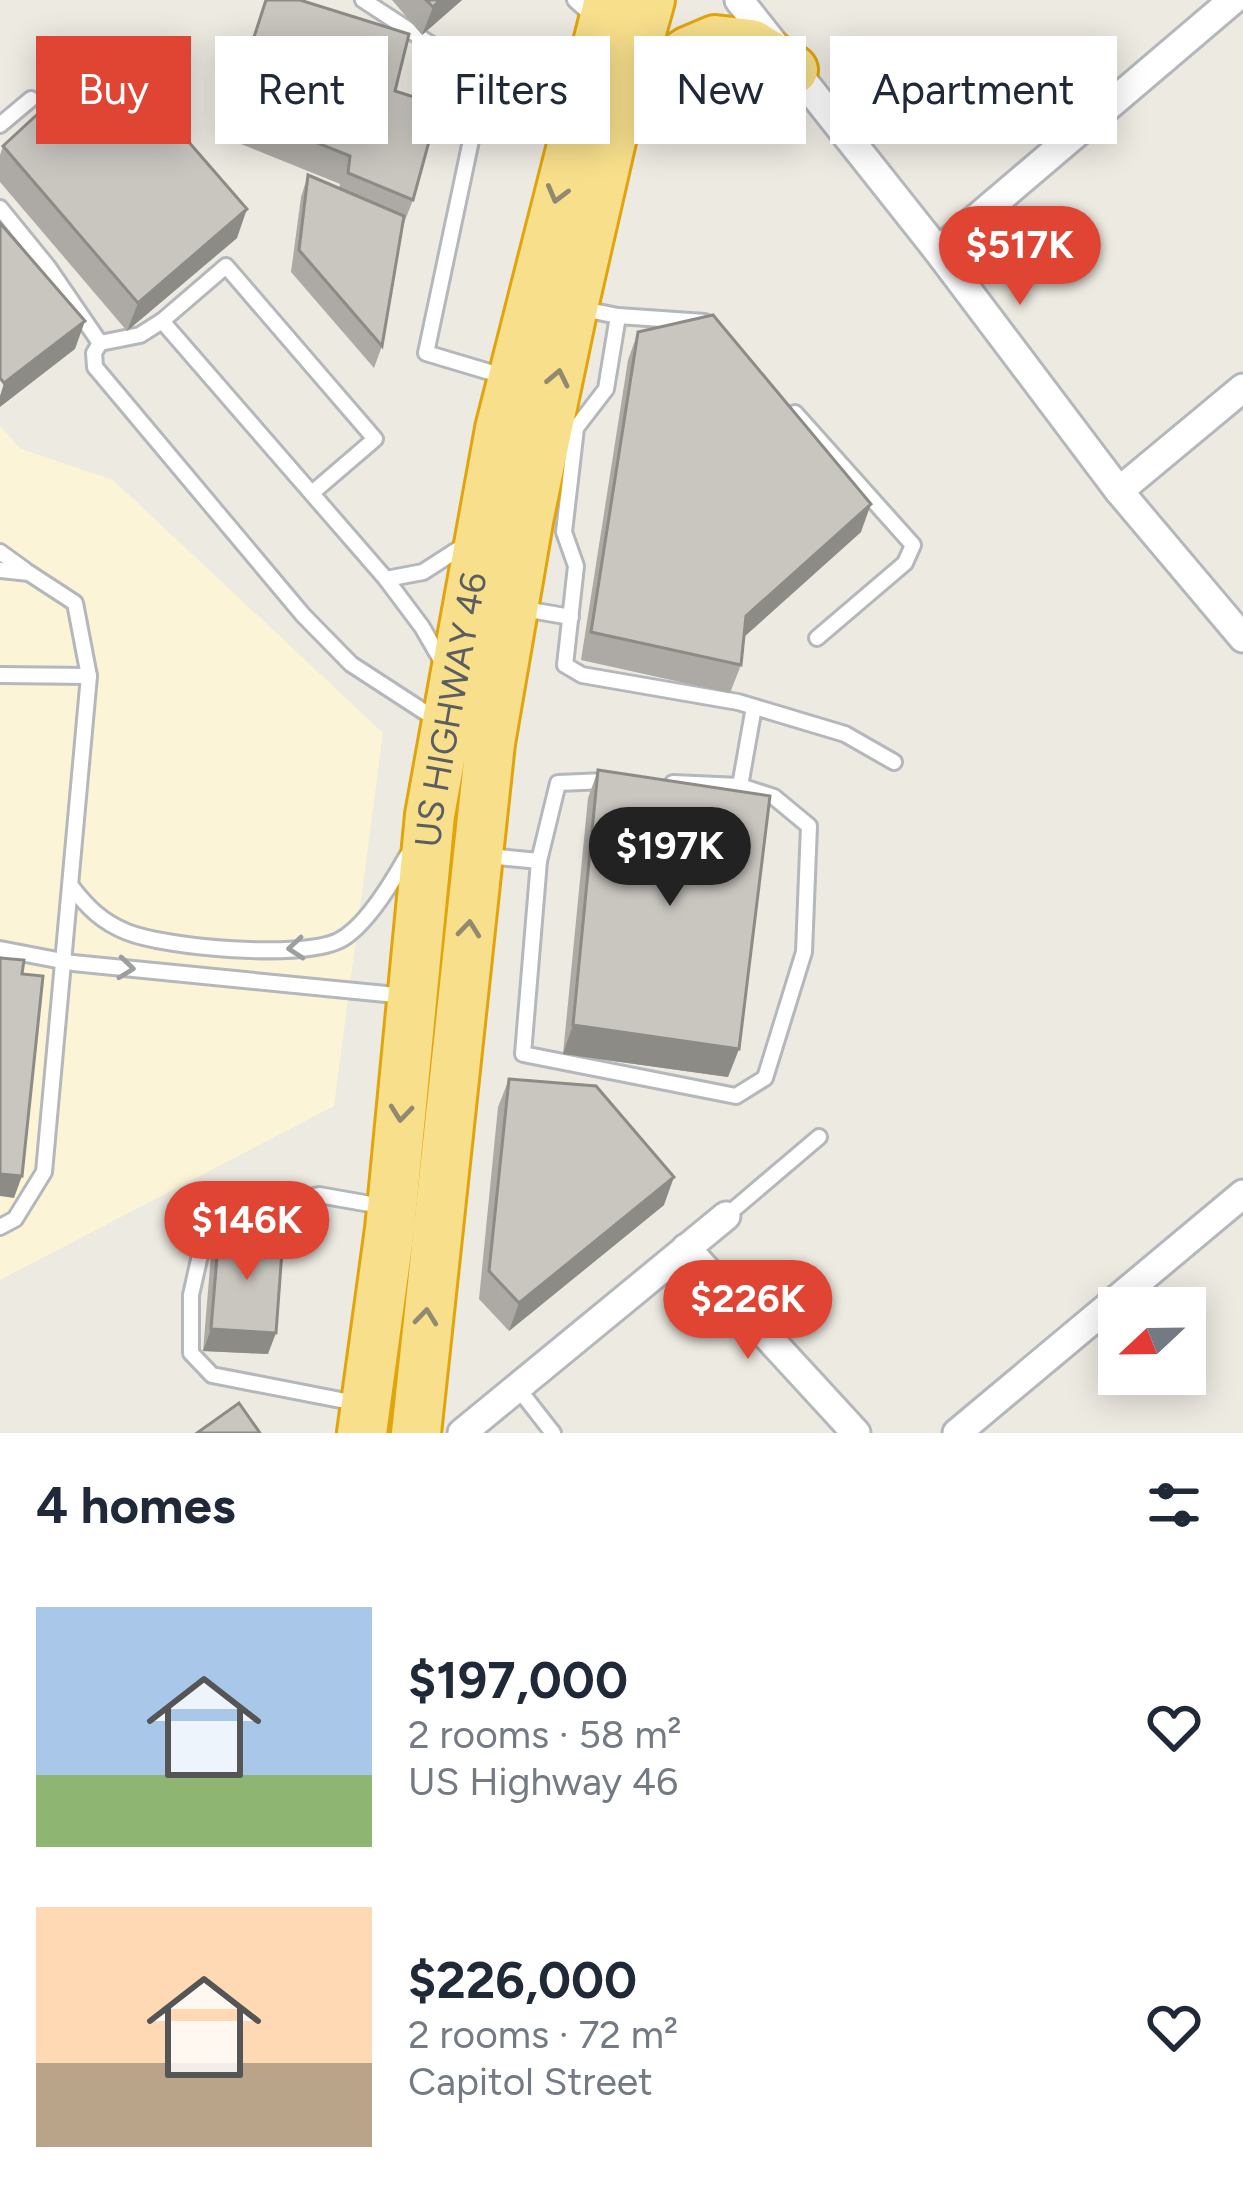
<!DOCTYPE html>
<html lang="en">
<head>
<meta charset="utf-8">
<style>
  :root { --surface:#fff; --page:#f6f6f7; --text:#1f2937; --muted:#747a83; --accent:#e04433 }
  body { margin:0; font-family:Figtree,sans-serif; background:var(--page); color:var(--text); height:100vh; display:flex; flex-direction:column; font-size:45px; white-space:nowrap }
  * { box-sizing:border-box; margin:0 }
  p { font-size:39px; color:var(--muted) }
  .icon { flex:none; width:66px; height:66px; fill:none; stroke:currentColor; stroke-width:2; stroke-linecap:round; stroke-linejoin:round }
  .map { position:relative; height:1433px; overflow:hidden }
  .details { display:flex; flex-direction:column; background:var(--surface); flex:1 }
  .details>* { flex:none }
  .top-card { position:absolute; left:36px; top:36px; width:1173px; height:108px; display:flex; gap:24px }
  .needle { width:78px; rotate:248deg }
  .controls { position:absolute; left:1098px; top:1287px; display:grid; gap:24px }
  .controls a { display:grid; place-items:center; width:108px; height:108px; border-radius:0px; background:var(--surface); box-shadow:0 6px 30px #0003; font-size:60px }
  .price { position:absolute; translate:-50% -102px; padding:0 27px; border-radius:42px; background:var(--accent); color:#fff; font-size:39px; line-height:78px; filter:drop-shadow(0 3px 6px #0008) }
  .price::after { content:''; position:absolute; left:50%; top:72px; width:36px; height:27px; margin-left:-18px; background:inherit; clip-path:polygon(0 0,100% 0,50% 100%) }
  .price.current { background:#222; color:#fff }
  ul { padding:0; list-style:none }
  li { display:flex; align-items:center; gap:36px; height:300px; padding:0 36px }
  li span { display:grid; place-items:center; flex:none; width:336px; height:240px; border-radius:0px; color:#555 }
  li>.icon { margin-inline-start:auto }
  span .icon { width:144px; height:144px; fill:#fffc; stroke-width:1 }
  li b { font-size:51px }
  h2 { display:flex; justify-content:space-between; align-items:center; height:144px; padding:0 36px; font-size:51px }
  .tag { padding:0 42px; border-radius:0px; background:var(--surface); box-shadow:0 6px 30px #0003; font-size:42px; line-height:108px }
  .tag.current { background:var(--accent); color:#fff }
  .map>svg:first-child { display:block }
  .commercial { fill:#fcf4d6 }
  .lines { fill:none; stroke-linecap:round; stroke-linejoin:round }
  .lane-casing { stroke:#b4b7bb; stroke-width:20 }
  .street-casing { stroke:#b4b7bb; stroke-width:33 }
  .highway-casing { stroke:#e2a40b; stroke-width:54 }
  .lane { stroke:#fff; stroke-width:14 }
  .street { stroke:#fff; stroke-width:27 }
  .highway { stroke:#f7df8c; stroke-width:48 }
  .wall { fill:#adaaa5 }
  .shaded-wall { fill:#8d8b86 }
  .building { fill:#c9c6c0; stroke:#8d8b86; stroke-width:3 }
  .oneway { stroke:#918a70 }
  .oneway2 { stroke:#9c9ea0 }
  .labels { text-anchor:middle; stroke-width:9; stroke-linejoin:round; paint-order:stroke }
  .street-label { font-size:36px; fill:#5a5d61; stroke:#fff }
</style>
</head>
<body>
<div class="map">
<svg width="1243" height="1433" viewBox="0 0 1243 1433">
  <rect width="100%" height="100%" fill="#eceae1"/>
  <polygon class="commercial" points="0,426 21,449 113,480 383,733 334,1106 0,1280"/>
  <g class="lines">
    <g class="lane-casing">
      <g id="lane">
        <polyline points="363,0 484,79 572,119"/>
        <polyline points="575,0 594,17"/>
        <polyline points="484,79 426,353 503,376"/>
        <polyline points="0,125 31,99"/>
        <polyline points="0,208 48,267 100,343"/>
        <polyline points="578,308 618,316 705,322"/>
        <polyline points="618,316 606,389 576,428 564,532 576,566 565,665 582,675 738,702 845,734 894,762"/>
        <polyline points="162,321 140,335 100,343 94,353 95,367 303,615 351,664 437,720"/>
        <polyline points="795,413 913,545 905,563 817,638"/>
        <polyline points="312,493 375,439 226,266 162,321 386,579 422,627 444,665"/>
        <polyline points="0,552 25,570"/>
        <polyline points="0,570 29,573 75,603 89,676 44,1172 15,1219 0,1227"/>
        <polyline points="386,579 423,572 468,543"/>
        <polyline points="524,609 571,617"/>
        <polyline points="0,675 89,676"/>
        <polyline points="673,783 740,786"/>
        <polyline points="488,856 539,861 523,1054 736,1096 765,1078 804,952 809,826 774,797 740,786 754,707"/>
        <polyline points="539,861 558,783 605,781"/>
        <path d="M71,886C87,907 102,922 127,932C167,948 299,959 338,941C364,929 393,881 407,856"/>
        <polyline points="0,949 73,963 406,996"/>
        <polyline points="726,1216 819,1137"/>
        <polyline points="517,1387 553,1433"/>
        <polyline points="356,1403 212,1375 191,1353 191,1295 205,1233 245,1211 319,1195 387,1207"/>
      </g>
    </g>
    <g class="street-casing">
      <g id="street">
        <polyline points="739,0 938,251 1119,491 1243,638"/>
        <polyline points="938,251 1233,0"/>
        <polyline points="1119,491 1243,388"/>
        <polyline points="686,1248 856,1433"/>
        <polyline points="462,1433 726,1216"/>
        <polyline points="957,1433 1243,1194"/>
      </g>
    </g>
    <g class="highway-casing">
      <g id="highway">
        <polyline points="625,113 645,80 689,51 715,40 751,44 793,70"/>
        <path id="s1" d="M362,1433L390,1229L430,815L500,429L609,0"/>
        <polyline points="416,1433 490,743 529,516 573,307 613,132 650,0"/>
      </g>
    </g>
    <use href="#lane" class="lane"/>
    <use href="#street" class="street"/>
    <use href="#highway" class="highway"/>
  </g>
  <g class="wall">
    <polygon points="266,0 395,91 413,200 402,228 382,346 374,368 291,272 301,197 308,175 339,189 340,184 221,136"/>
    <polygon points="392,0 462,0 422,35"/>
    <polygon points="3,146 237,238 127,331 0,182 0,155"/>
    <polygon points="638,332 861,532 744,637 741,665 730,693 581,660 628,360"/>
    <polygon points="598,770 739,1049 728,1077 563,1054 588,798"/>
    <polygon points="509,1079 664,1205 509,1331 479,1299 498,1107"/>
    <polygon points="219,1233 268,1354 203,1351 211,1255"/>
  </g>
  <g class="shaded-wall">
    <polygon points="440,0 462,0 422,35 433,7"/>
    <polygon points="247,209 237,238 127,331 138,303"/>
    <polygon points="85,321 75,349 0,407 0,396 4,383"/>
    <polygon points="871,504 861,532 736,644 746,616"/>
    <polygon points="573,1025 739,1049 728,1077 563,1054"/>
    <polygon points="0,1174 22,1176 14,1198 0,1196"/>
    <polygon points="674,1177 664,1205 509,1331 519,1303"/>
    <polygon points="211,1329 276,1333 268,1354 203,1351"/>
  </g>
  <g class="building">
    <polygon points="266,0 300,0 409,34 395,91 439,105 413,200 348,173 350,156 231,108"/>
    <polygon points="426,0 440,0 433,7"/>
    <polygon points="108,49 247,209 138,303 3,146"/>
    <polygon points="308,175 404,216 382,346 299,250"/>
    <polygon points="0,223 85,321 4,383 0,378"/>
    <polygon points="713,315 871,504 746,616 741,665 591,632 638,332"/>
    <polygon points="598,770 770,796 739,1049 573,1025"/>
    <polygon points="0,958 24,960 22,974 43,976 22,1176 0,1174"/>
    <polygon points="509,1079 596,1086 674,1177 519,1303 489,1271"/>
    <polygon points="219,1233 283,1237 276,1333 211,1329"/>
    <polygon points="239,1403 260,1433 197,1433"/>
  </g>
  <defs><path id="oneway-chevron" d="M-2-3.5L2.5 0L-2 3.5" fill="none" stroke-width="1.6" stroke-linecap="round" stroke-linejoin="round" transform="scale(3)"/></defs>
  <g class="oneway">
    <use href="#oneway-chevron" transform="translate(557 194) rotate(105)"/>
    <use href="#oneway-chevron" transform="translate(558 378) rotate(-78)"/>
    <use href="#oneway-chevron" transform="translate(469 929) rotate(-84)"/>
    <use href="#oneway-chevron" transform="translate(401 1113) rotate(96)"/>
    <use href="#oneway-chevron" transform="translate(426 1317) rotate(-84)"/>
  </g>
  <g class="oneway2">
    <use href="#oneway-chevron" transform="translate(296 948) rotate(175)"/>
    <use href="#oneway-chevron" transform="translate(126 968) rotate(6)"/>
  </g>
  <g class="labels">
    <g class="street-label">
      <text dy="13" stroke="none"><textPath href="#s1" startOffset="729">US HIGHWAY 46</textPath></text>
    </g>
  </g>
</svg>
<div class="controls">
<a><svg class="needle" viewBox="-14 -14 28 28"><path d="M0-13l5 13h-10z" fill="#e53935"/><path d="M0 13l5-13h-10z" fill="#747a83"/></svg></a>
</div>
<b class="price" style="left:1020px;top:308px">$517K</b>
<b class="price current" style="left:670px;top:909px">$197K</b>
<b class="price" style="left:247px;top:1283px">$146K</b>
<b class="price" style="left:748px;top:1362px">$226K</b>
<div class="top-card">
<a class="tag current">Buy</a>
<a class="tag">Rent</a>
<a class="tag">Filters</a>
<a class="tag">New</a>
<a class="tag">Apartment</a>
</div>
</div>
<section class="details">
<h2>4 homes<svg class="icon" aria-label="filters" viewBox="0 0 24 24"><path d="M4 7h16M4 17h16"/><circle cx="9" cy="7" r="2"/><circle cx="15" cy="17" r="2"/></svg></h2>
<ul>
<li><span style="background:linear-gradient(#a9c7e8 70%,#8fb573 0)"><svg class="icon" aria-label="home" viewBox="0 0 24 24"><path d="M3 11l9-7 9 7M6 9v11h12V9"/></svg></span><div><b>$197,000</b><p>2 rooms · 58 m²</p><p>US Highway 46</p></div><svg class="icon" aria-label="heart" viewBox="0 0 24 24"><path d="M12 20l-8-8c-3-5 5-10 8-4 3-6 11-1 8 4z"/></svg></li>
<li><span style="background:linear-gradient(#ffd9b3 65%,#b9a48a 0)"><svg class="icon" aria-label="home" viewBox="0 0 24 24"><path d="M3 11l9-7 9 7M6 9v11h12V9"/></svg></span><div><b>$226,000</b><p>2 rooms · 72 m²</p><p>Capitol Street</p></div><svg class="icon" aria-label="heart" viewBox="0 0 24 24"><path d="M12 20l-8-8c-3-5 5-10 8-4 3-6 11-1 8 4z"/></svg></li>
</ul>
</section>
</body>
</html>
